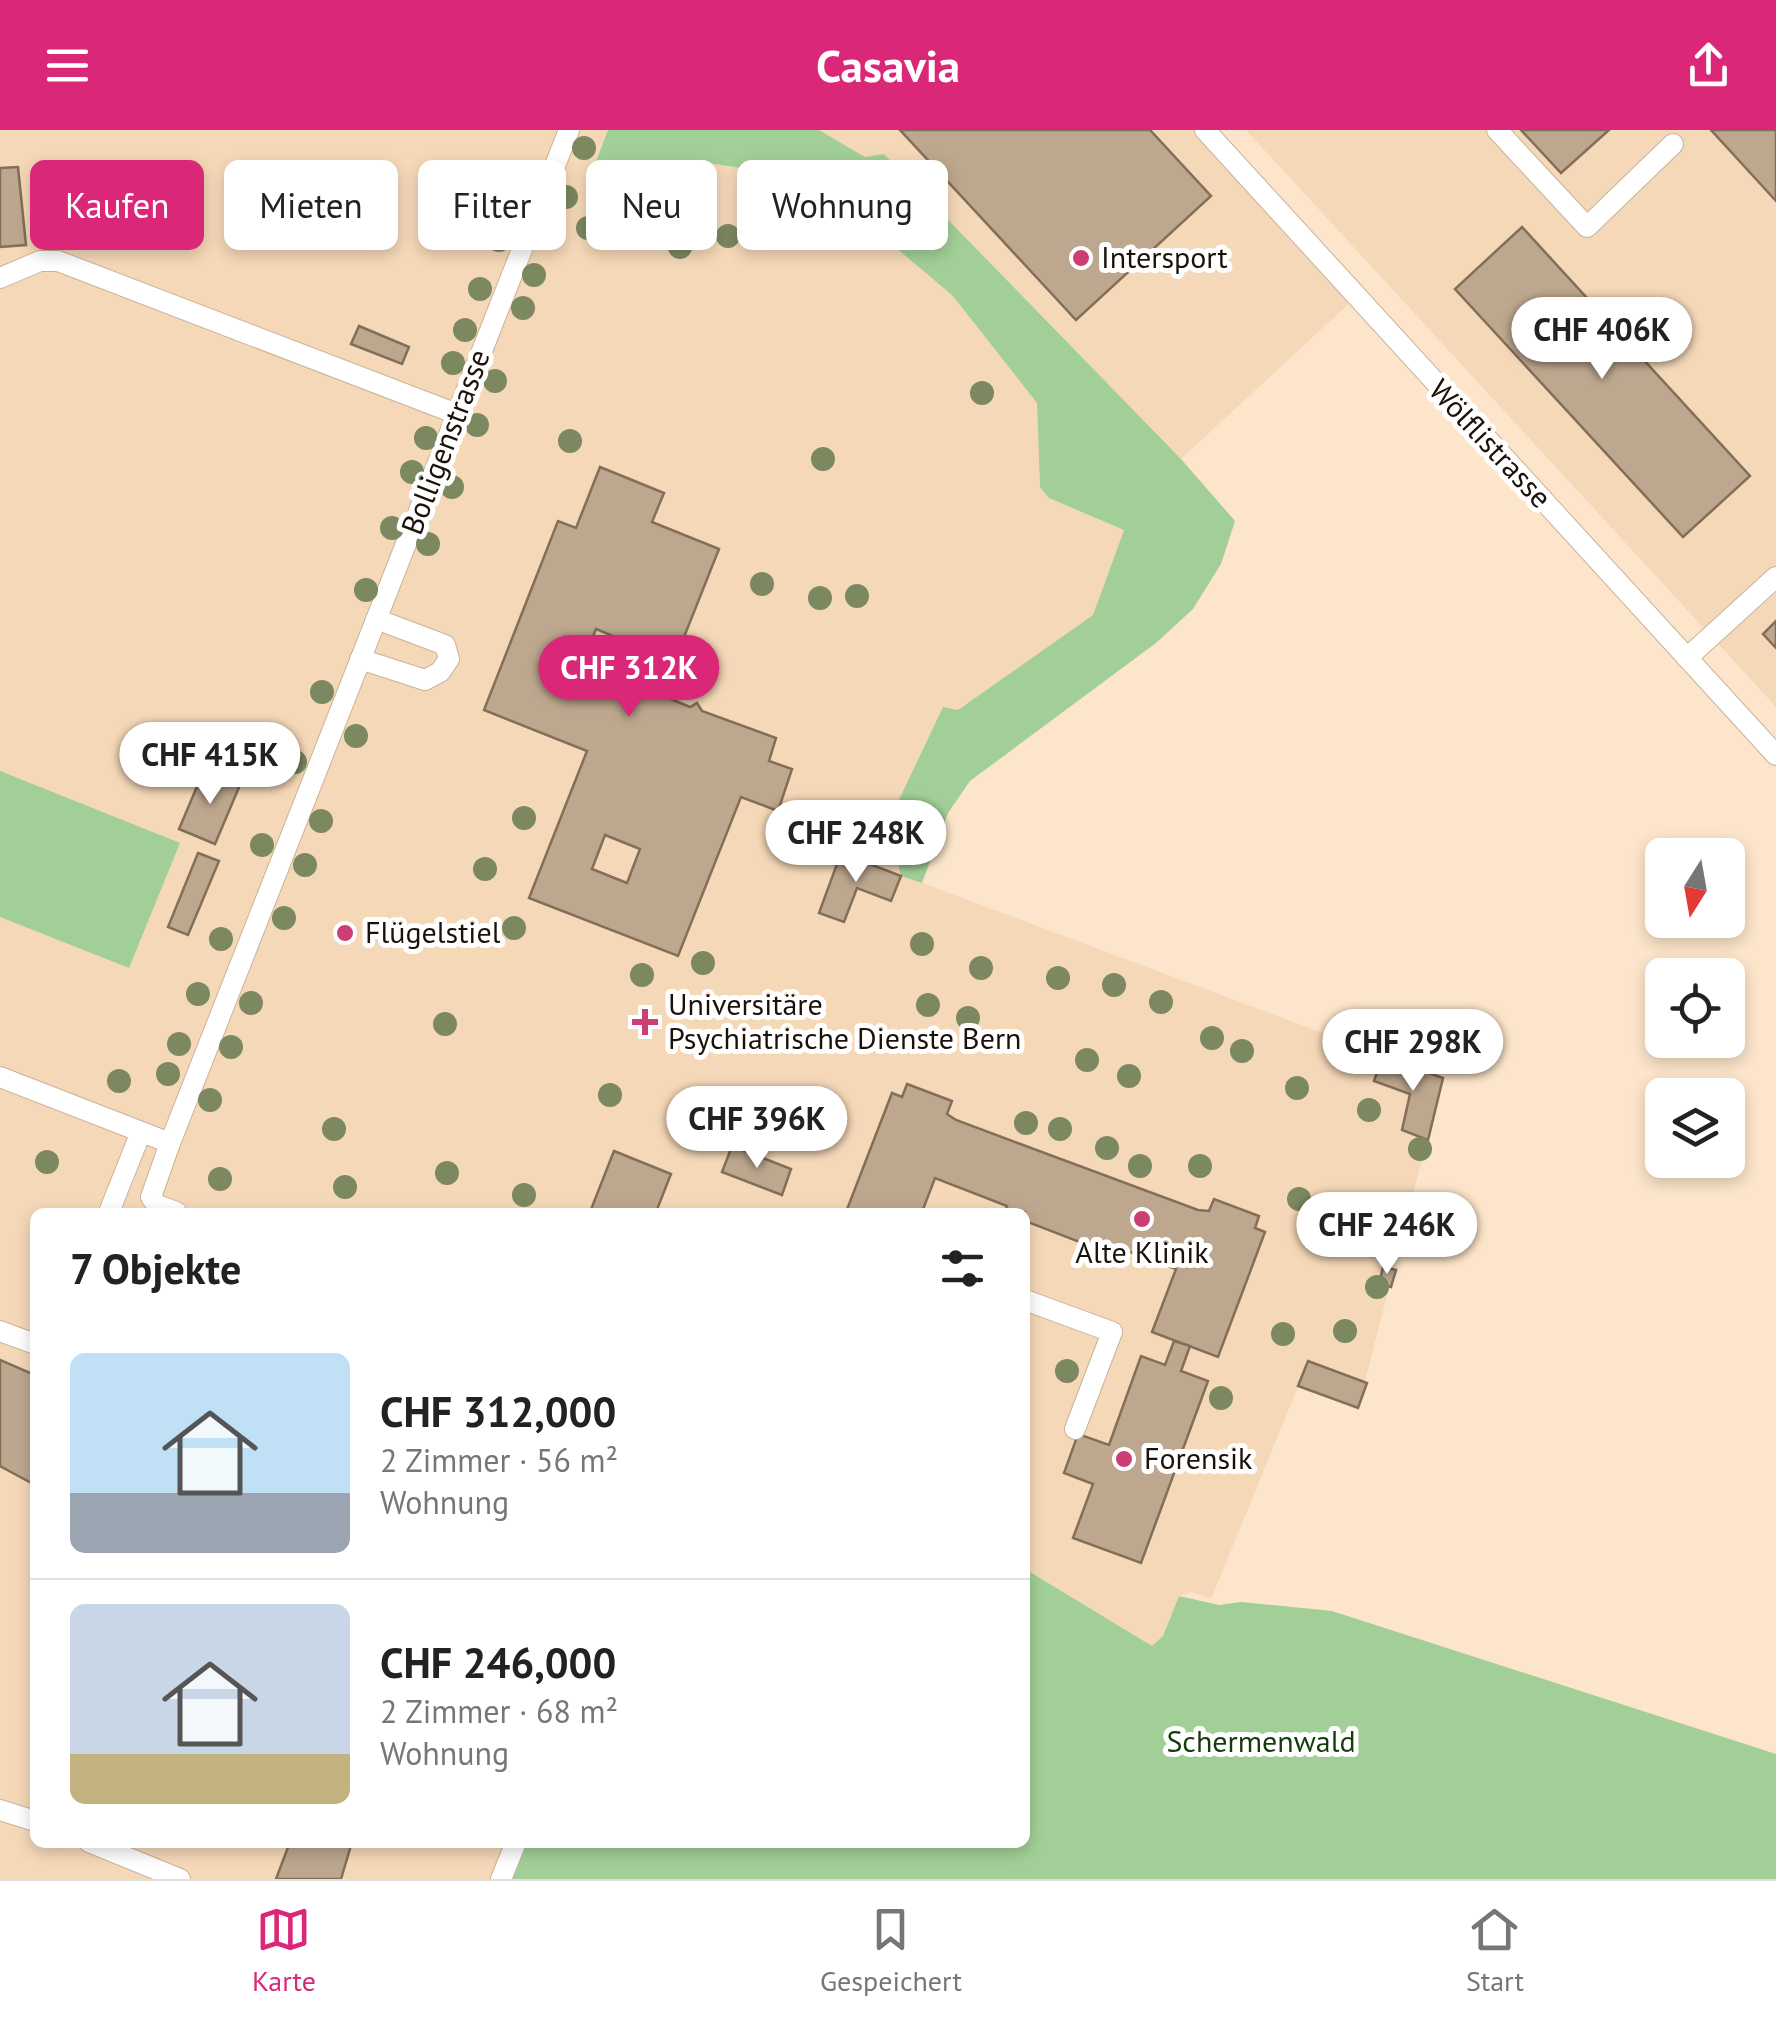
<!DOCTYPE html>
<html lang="de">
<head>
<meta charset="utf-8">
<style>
  :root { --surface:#fff; --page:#f6f6f6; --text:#222; --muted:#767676; --line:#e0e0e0; --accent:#db2777 }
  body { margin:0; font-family:"PT Sans",sans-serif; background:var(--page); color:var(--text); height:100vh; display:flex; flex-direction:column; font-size:38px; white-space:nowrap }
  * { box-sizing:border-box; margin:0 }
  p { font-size:32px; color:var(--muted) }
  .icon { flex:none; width:55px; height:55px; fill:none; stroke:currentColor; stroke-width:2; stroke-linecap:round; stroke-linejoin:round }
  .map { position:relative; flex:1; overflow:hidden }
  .details { position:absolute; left:30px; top:1078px; width:1000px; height:640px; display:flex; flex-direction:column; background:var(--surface); border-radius:15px; box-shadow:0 5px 15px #0003 }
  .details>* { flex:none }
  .top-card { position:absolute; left:30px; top:30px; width:1000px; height:90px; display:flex; gap:20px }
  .needle { width:65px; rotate:191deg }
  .tools { position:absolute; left:1645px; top:708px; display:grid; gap:20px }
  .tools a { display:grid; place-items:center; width:100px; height:100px; border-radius:15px; background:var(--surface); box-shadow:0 5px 15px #0003; font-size:50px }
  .price { position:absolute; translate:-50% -85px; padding:0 22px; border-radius:35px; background:#fff; color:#222; font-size:32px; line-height:65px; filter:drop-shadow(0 2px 5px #0008) }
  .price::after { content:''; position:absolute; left:50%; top:60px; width:30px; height:22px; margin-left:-15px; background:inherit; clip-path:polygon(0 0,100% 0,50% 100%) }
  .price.current { background:var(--accent); color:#fff }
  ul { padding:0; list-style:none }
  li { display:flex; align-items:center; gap:30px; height:250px; padding:0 40px }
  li+li { border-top:2px solid var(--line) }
  li span { display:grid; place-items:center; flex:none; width:280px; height:200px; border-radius:15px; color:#555 }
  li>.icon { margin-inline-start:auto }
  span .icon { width:120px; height:120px; fill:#fffc; stroke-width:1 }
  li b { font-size:42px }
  h2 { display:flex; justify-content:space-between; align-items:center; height:120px; padding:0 40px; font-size:42px }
  .tag { padding:0 35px; border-radius:15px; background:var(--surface); box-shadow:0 5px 15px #0003; font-size:35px; line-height:90px }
  .tag.current { background:var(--accent); color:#fff }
  header { display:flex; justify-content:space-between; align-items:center; height:130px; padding:0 40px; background:var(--accent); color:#fff; font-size:45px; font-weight:600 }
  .tab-bar { display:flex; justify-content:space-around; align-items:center; height:140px; border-top:2px solid var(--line); background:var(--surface); font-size:28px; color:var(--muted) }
  .tab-bar a { display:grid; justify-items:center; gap:5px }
  .tab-bar .current { color:var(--accent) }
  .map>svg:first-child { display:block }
  .built { fill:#f5d8b8 }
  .green { fill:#a2cf97 }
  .building { fill:#bda78e; stroke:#836f57; stroke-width:2.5; fill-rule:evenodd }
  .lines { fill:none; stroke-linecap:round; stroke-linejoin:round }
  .lane-casing { stroke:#c9b299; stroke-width:22 }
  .lane { stroke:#fff; stroke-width:20 }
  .tree { fill:#7c8860 }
  .poi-dot { fill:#cb3f74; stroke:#fff; stroke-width:4 }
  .labels { text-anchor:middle; stroke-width:10; stroke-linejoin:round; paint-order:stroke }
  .poi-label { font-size:30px; fill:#1a1209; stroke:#fff; text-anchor:start }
  .street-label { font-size:30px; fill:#1a1209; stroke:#fff }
  .park-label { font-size:30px; fill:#143b0a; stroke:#fff }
</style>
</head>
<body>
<header><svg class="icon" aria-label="menu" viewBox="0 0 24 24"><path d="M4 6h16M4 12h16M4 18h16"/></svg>Casavia<svg class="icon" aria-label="share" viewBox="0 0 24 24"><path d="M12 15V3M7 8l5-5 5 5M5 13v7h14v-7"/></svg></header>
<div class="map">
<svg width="1776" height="1749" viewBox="0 0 1776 1749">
  <rect width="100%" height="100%" fill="#fce5ca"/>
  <g class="built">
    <polygon points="0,0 608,0 588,52 615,61 646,58 693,31 763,41 843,73 953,166 1037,273 1040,356 1049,368 1124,399 1093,485 958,580 943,577 913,645 898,731 901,745 1443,948 1358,1278 1298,1257 1211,1469 1192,1462 1179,1466 1163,1506 1152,1517 1025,1439 1025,1082 35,1082 35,1712 526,1713 511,1749 0,1749"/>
    <polygon points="819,0 1205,0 1355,168 1181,329 884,24 865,27"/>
    <polygon points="1246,0 1776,0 1776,577 1711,506"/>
  </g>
  <g class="green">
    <polygon points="608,0 819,0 865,27 884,24 1181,329 1235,391 1221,434 1193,479 1156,513 970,651 948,683 922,753 901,746 888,693 943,577 958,580 1093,485 1124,400 1049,368 1040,357 1037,273 953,166 843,73 762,41 694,31 646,58 615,61 588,52"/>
    <polygon points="0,641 180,713 129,838 0,787"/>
    <polygon points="1025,1439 1152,1516 1163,1506 1179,1466 1219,1475 1241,1472 1332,1481 1776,1624 1776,1749 511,1749 526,1713 1025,1712"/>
  </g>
  <g class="building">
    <polygon points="900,0 1150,0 1211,66 1076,190"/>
    <polygon points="1521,0 1609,0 1561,43"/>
    <polygon points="1711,0 1776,0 1776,71"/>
    <polygon points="18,37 26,115 0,117 0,38"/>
    <polygon points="1522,97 1750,346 1683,407 1455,159"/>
    <polygon points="359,196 409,217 402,234 351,214"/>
    <path d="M600,337L664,363L652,392L719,419L661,565L690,577L697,573L702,581L776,608L769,631L792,639L778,681L741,667L678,826L529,768L587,621L484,580L558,391L576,398ZM596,499L630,513L617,548L582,534ZM605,705L640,719L627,753L592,739Z"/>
    <polygon points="1776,491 1776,518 1763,504"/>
    <polygon points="204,640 240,655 215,714 179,699"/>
    <polygon points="198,723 219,731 188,805 168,797"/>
    <polygon points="841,723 901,746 891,771 857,758 844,792 819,783"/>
    <polygon points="1383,926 1443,948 1428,1010 1402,1000 1410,964 1374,951"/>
    <polygon points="907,954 952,971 947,984 956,990 1198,1080 1209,1081 1214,1069 1259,1086 1255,1098 1265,1102 1218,1227 1152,1202 1176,1139 1103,1112 1100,1120 1025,1091 1025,1082 1005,1082 1007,1076 935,1048 922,1082 846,1082 892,963 902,967"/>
    <polygon points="732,1016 791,1039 782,1065 722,1042"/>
    <polygon points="614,1021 671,1044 656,1082 590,1082"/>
    <polygon points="1383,1137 1396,1140 1391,1157 1379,1154"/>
    <polygon points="1174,1211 1190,1216 1181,1241 1208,1251 1141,1433 1073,1408 1093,1354 1064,1343 1078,1304 1109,1315 1141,1226 1165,1235"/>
    <polygon points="0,1230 35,1245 35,1355 0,1336"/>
    <polygon points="1308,1231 1367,1253 1358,1278 1298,1256"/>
    <polygon points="290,1712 352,1712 341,1749 276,1749"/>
  </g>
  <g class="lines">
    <g class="lane-casing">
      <g id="lane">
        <polyline points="1205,0 1776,625"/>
        <polyline points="1497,0 1587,97 1673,14"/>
        <polyline points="0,148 40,131 58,131 457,284"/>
        <polyline points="1687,528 1776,447"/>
        <polyline points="360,529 425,550 440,542 449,529 445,515 376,489"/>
        <polyline points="0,947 170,1013 151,1067 157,1075 176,1082"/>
        <polyline points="170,1013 569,0"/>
        <polyline points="109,1082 141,1002"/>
        <polyline points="1025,1170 1112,1202 1075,1299"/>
        <polyline points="0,1201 35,1214"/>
        <polyline points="0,1680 35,1691"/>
        <polyline points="89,1712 180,1749"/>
        <polyline points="501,1749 516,1712"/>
      </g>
    </g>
    <use href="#lane" class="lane"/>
  </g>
  <g class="tree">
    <circle cx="584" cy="18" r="12"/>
    <circle cx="522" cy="49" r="12"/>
    <circle cx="566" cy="67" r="12"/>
    <circle cx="588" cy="98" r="12"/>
    <circle cx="728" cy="106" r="12"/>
    <circle cx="550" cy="107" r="12"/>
    <circle cx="499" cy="110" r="12"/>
    <circle cx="680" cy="117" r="12"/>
    <circle cx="534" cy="145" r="12"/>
    <circle cx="480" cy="159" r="12"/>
    <circle cx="523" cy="178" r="12"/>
    <circle cx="465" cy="200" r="12"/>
    <circle cx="453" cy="233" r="12"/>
    <circle cx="495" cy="251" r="12"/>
    <circle cx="982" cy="263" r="12"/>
    <circle cx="477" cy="295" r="12"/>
    <circle cx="426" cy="308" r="12"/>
    <circle cx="570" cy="311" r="12"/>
    <circle cx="823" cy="329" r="12"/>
    <circle cx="412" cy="342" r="12"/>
    <circle cx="452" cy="357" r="12"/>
    <circle cx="392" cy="398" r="12"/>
    <circle cx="428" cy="414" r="12"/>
    <circle cx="762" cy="454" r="12"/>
    <circle cx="366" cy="460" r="12"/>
    <circle cx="857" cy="466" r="12"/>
    <circle cx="820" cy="468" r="12"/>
    <circle cx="322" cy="562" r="12"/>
    <circle cx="356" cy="606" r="12"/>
    <circle cx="295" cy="632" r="12"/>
    <circle cx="524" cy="688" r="12"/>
    <circle cx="321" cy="691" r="12"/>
    <circle cx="262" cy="715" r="12"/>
    <circle cx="305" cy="735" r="12"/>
    <circle cx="485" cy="739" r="12"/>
    <circle cx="284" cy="788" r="12"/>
    <circle cx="514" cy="798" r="12"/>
    <circle cx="221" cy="809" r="12"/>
    <circle cx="922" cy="814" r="12"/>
    <circle cx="703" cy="833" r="12"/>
    <circle cx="981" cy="838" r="12"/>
    <circle cx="642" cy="845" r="12"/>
    <circle cx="1058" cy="848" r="12"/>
    <circle cx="1114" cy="855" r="12"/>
    <circle cx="198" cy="864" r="12"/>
    <circle cx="1161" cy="872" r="12"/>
    <circle cx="251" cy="873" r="12"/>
    <circle cx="928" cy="875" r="12"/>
    <circle cx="968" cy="888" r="12"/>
    <circle cx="445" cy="894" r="12"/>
    <circle cx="1212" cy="908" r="12"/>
    <circle cx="179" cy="914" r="12"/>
    <circle cx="231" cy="917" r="12"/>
    <circle cx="1242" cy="921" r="12"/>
    <circle cx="1087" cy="930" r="12"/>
    <circle cx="168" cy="944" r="12"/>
    <circle cx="1129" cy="946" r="12"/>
    <circle cx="119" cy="951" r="12"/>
    <circle cx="1297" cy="958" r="12"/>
    <circle cx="610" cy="965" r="12"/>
    <circle cx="210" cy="970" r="12"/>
    <circle cx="1369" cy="980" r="12"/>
    <circle cx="1026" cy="993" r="12"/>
    <circle cx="334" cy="999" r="12"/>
    <circle cx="783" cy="999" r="12"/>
    <circle cx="1060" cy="999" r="12"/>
    <circle cx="1107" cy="1018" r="12"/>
    <circle cx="1420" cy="1019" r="12"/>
    <circle cx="47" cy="1032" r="12"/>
    <circle cx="1140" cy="1036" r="12"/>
    <circle cx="1200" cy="1036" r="12"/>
    <circle cx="447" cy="1043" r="12"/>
    <circle cx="220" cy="1049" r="12"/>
    <circle cx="345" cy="1057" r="12"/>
    <circle cx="524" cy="1065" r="12"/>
    <circle cx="1299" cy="1069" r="12"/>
    <circle cx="1339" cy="1089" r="12"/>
    <circle cx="1377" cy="1157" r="12"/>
    <circle cx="1345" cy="1201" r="12"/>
    <circle cx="1283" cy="1204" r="12"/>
    <circle cx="1067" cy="1241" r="12"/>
    <circle cx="1221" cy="1268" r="12"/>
  </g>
  <g class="poi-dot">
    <circle cx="1081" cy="128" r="10"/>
    <circle cx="345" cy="803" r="10"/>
    <path d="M640 877h10v10h10v10h-10v10h-10v-10h-10v-10h10z"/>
    <circle cx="1142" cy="1089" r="10"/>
    <circle cx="1124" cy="1329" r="10"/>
  </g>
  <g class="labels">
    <g class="poi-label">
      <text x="1101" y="138">Intersport</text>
      <text x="365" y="813">Flügelstiel</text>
      <text x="668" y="885">Universitäre<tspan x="668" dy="34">Psychiatrische Dienste Bern</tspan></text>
      <text x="1142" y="1133" text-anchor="middle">Alte Klinik</text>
      <text x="1144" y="1339">Forensik</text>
    </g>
    <g class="street-label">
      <text transform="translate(446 312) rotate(-69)" y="10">Bolligenstrasse</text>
      <text transform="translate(1490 314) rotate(47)" y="10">Wölflistrasse</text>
    </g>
    <g class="park-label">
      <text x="1261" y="1622">Schermenwald</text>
    </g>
  </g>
</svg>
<div class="tools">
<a><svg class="needle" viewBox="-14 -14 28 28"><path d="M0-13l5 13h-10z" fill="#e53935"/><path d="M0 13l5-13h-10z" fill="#767676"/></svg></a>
<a><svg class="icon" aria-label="locate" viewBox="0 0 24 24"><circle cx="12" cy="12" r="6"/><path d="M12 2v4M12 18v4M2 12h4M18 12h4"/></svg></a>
<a><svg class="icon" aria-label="layers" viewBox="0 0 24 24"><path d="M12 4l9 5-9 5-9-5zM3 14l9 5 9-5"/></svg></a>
</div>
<b class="price" style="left:1602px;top:252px">CHF 406K</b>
<b class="price current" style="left:629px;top:590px">CHF 312K</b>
<b class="price" style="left:210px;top:677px">CHF 415K</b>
<b class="price" style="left:856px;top:755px">CHF 248K</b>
<b class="price" style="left:1413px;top:964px">CHF 298K</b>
<b class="price" style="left:757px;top:1041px">CHF 396K</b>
<b class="price" style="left:1387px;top:1147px">CHF 246K</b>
<div class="top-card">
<a class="tag current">Kaufen</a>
<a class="tag">Mieten</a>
<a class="tag">Filter</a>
<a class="tag">Neu</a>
<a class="tag">Wohnung</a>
</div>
<section class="details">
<h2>7 Objekte<svg class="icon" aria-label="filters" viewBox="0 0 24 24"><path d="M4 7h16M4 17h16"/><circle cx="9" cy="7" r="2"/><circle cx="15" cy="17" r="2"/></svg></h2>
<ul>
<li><span style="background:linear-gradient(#bfe0f5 70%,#9aa5b1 0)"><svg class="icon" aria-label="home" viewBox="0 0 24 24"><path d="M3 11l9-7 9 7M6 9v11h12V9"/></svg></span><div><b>CHF 312,000</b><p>2 Zimmer · 56 m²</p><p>Wohnung</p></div></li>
<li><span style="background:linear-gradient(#c9d6e8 75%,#c2b280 0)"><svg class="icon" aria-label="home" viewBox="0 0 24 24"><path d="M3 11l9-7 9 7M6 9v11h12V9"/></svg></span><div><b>CHF 246,000</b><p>2 Zimmer · 68 m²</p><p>Wohnung</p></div></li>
</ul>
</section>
</div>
<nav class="tab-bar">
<a class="current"><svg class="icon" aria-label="map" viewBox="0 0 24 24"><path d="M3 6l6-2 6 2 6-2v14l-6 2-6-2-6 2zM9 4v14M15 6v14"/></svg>Karte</a>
<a><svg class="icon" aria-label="saved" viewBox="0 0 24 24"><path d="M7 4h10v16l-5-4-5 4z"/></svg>Gespeichert</a>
<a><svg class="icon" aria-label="home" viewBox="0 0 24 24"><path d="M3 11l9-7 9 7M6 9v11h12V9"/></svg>Start</a>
</nav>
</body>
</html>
